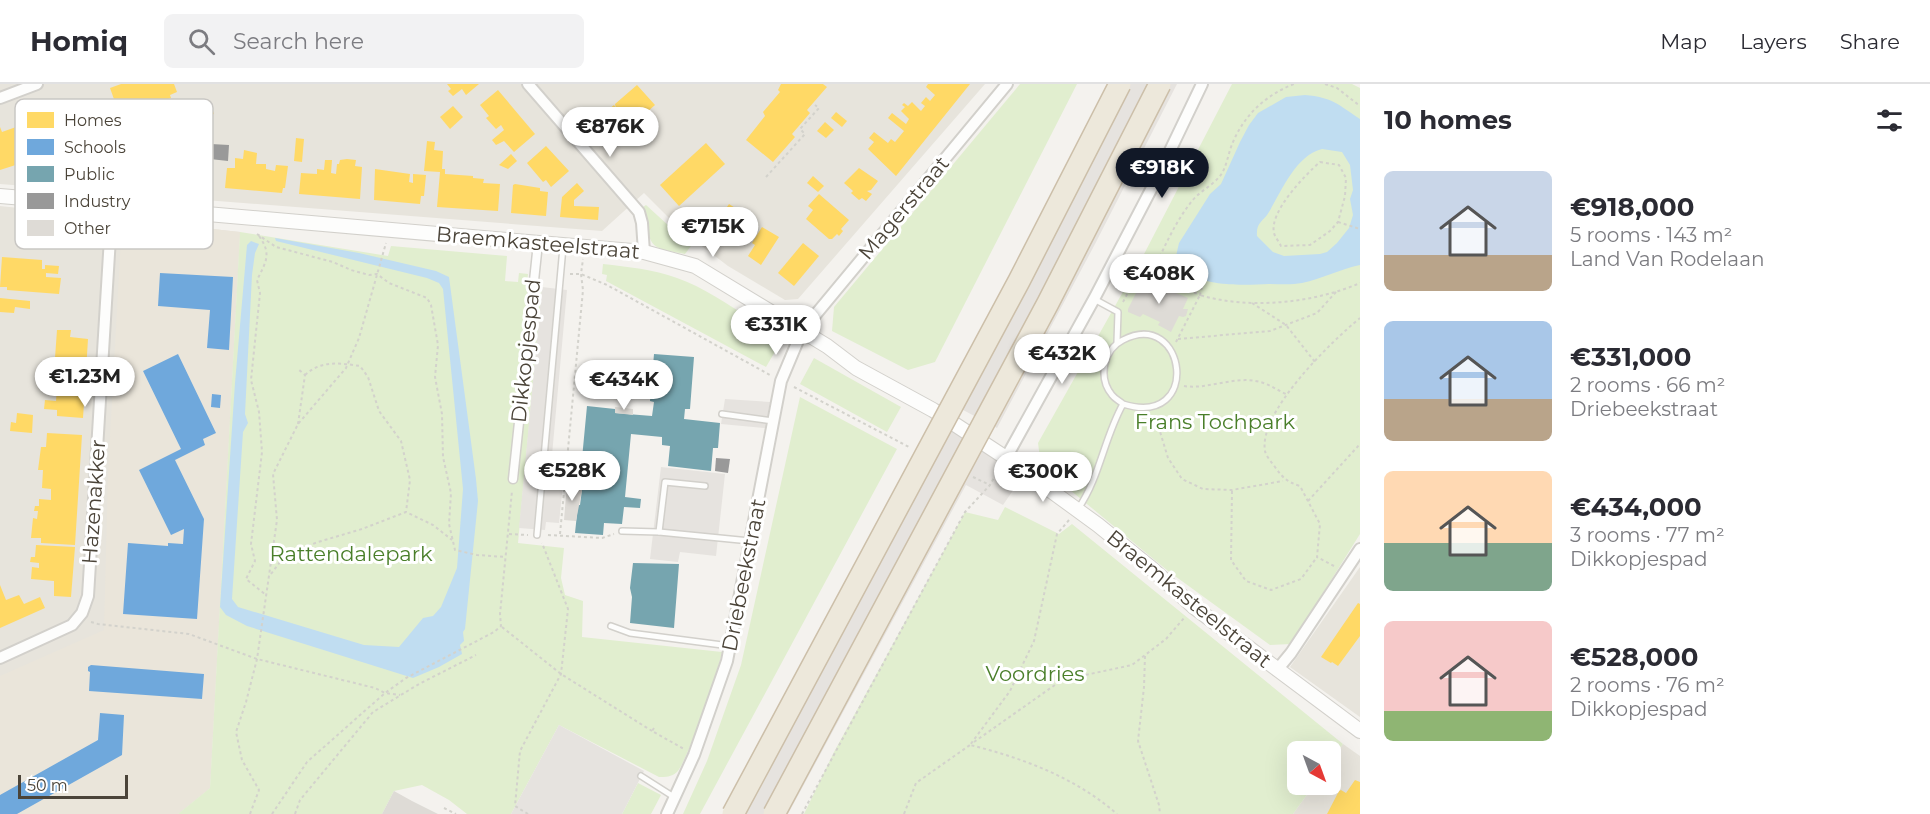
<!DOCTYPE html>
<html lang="en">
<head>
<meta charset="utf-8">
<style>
  :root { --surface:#fff; --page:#f2f2f3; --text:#2b2b33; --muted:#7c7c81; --line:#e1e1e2; --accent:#111827 }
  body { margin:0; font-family:Montserrat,sans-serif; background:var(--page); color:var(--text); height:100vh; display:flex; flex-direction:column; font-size:22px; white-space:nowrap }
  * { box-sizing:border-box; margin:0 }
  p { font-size:20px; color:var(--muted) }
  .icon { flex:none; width:33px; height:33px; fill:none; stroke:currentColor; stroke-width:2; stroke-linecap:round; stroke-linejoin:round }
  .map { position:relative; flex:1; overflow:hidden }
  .drawer { display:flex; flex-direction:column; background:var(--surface); width:570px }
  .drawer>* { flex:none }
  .needle { width:39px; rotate:139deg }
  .fabs { position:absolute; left:1287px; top:657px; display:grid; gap:12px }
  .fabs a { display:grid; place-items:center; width:54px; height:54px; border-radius:9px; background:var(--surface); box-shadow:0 6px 24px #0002; font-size:30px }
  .scale { position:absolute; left:18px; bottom:15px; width:110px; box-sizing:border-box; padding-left:6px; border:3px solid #4b4439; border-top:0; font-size:16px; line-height:21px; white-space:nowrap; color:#4b4439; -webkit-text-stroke:4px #fff; paint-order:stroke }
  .price { position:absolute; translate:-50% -51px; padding:0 14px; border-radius:21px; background:#fff; color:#222; font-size:20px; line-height:39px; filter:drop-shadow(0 2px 3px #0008) }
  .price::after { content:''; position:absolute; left:50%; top:36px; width:18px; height:14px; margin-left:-9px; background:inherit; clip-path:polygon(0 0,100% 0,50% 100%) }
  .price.on { background:var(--accent); color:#fff }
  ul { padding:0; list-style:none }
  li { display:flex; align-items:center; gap:18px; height:150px; padding:0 24px }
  li span { display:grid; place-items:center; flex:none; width:168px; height:120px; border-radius:9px; color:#555 }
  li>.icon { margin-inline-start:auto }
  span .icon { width:72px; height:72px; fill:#fffc; stroke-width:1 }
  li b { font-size:26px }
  h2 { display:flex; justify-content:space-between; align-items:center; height:72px; padding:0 24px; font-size:26px }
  header { display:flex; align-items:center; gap:36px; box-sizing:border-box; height:84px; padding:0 30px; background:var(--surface); border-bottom:2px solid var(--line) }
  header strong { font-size:28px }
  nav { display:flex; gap:33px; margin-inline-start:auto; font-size:21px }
  .search { width:420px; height:54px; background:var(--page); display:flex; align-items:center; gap:15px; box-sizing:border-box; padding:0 21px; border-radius:9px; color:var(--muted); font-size:22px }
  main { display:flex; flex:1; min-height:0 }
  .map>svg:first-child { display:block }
  .residential { fill:#e7e4dc }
  .education { fill:#eae5da }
  .green { fill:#e1eecf }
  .parking { fill:#e6e3df }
  .water { fill:#c0ddf1; fill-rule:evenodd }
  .homes { fill:#ffd966 }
  .schools { fill:#6fa8dc }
  .public { fill:#76a5af }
  .industry { fill:#999 }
  .building { fill:#dedbd6 }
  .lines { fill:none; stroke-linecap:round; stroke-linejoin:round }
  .service-casing { stroke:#d2d0cb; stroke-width:8 }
  .pedestrian-casing { stroke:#d2d0cb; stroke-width:11 }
  .minor-casing { stroke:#d2d0cb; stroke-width:14 }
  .tertiary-casing { stroke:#d2d0cb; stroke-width:16 }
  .path { stroke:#d3d2cc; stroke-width:2; stroke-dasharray:3 3; stroke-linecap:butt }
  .service { stroke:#fdfdfc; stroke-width:5 }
  .pedestrian { stroke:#fdfdfc; stroke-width:8 }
  .minor { stroke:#fdfdfc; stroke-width:10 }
  .tertiary { stroke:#fdfdfc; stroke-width:14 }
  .motorway-bridge-casing { stroke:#ccbfa9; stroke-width:24; stroke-linecap:butt }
  .motorway-bridge { stroke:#ede8db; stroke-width:21 }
  .labels { text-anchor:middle; stroke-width:6; stroke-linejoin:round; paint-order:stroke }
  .street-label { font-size:21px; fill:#4b4439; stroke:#fff }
  .park-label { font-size:21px; fill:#4a7f2a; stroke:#fff }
  .key { fill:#fff; stroke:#c9c7c4; stroke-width:1.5 }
  .key-label { font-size:16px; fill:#4b4439 }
</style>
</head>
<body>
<header>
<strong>Homiq</strong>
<div class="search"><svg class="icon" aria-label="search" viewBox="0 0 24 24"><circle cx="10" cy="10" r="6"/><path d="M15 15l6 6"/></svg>Search here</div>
<nav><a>Map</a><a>Layers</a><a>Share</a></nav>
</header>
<main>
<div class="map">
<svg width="1360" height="730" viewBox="0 0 1360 730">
  <rect width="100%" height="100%" fill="#f4f2ee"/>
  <g class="residential">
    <polygon points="0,0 985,0 798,215 785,216 728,182 682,147 644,109 602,147 0,100"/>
    <polygon points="0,122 240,148 210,704 178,730 0,730"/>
    <polygon points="1360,483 1360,633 1290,583"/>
    <polygon points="1343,660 1360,672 1360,730 1293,730 1314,701 1330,700 1331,677"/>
  </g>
  <polygon class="education" points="122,135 240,148 210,704 178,730 0,730 0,592 104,546 108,389"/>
  <g class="green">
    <polygon points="1020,0 1077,0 935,278 908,286 832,247 834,223"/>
    <polygon points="1232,0 1352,0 1360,4 1360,450 1291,560 1270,561 1168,487 1041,382 1038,359 1142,174"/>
    <path d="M646,121L691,162L685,170C676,168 664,167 657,163C643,154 652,135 643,123Z"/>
    <path d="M240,148L388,172L391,162L507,172L505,197L518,198L519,189L528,190L527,199L529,201L542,203L518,459L564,464L561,494L565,511L583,517L582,553L722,568C719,585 687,679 677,688C671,693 666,693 659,693L559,641L511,730H467L449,716L422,701L394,707L382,730H178L210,704Z"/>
    <path d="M603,180C628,183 653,185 677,194C703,203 727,220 751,235L749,239L757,244L760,240L783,254L766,283L606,197L607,191L602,190Z"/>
    <polygon points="814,274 901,323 887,348 800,300"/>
    <polygon points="800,313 897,365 700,730 683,730 707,677 741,581"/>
    <polygon points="1005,423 1059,450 1072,440 1343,660 1331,677 1330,668 1298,668 1298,700 1314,701 1293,730 804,730 834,668 965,428 998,436"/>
    <polygon points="638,699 661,711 651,730 622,730"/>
  </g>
  <g class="parking">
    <polygon points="1117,0 1177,0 1094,162 997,344 948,318"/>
    <polygon points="542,203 567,206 552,371 566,372 559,439 546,438 545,446 519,444"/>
    <polygon points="725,315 770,318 765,344 721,340"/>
    <polygon points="937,336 1022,393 1003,421 966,401 788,730 723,730"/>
    <polygon points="661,383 725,390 716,472 680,468 678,478 650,475"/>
    <polygon points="559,641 644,687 622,730 511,730"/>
  </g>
  <g class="water">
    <path d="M1305,11C1332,13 1339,21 1360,35V181C1340,185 1322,195 1302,199C1292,201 1280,200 1269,200C1245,201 1202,204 1183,184C1180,181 1178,176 1176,172L1179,159L1210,110L1221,100L1240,58L1249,41L1258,29L1286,13ZM1322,65L1342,68L1350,81L1353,106L1350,115L1353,131L1349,144L1337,159L1327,168L1320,170L1284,172L1273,168L1257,152C1256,138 1263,138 1269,128C1281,108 1296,71 1322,65Z"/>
    <polygon points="275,154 359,169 436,187 449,193 476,395 478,417 465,545 463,548 464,557 460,561 462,570 439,583 413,594 247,542 226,531 220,523 235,299 247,161 251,157 259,160 255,169 252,191 245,330 248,339 243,348 232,515 238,523 364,561 399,563 423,534 433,532 441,523 457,484 463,405 443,205 439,199 427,194 276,157"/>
  </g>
  <g class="homes">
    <polygon points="121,0 174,0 177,8 170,11 171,14 160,18 162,25 155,27 152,19 135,25 139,34 133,36 129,27 119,30 115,18 110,4"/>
    <polygon points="447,0 479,0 466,11 462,5 453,12 448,7 451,5"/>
    <polygon points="781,0 823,0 827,3 807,26 810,29 792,50 795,53 773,78 746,56 765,32 763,28 780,8 778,6"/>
    <polygon points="928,0 970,0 896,92 868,65 874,58 869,54 874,48 888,59 891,55 895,58 904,47 888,34 892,29 906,40 909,35 901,27 905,23 902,21 904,19 908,22 912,18 921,27 925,22 921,19 926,13 930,17 935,11 926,3"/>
    <polygon points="637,1 655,21 631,42 633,44 620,55 601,32 614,21 616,24 615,20"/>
    <polygon points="498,6 535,50 514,68 504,57 496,61 492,56 504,46 501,41 496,45 486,34 489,32 480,21"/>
    <polygon points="210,18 214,30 209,31 211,35 198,39 197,36 185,40 180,28"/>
    <polygon points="453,22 463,33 450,45 440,33"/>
    <polygon points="836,28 847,37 842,43 831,34"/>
    <polygon points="825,38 834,46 826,54 817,47"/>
    <polygon points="0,43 2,48 16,43 28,77 0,86"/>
    <polygon points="296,54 304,55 302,78 294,77"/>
    <polygon points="427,57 435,58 434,66 443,67 442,85 445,85 445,90 473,92 473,94 484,95 483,99 500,100 498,127 437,123 440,88 424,87"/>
    <polygon points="706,59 725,80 679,122 660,101"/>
    <polygon points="546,62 569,87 551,103 546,96 543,98 527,79"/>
    <polygon points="244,66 257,69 256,80 266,80 266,85 275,87 276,81 288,82 285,104 283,104 282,109 225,104 227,84 235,84 235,74 243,75"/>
    <polygon points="511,70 517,77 508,85 499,81"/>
    <polygon points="347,75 356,76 355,82 362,83 360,115 299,110 301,89 317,90 317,85 324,86 325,76 332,76 331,89 336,90 337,80 339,80 340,76"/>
    <polygon points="859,84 878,97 871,106 867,107 872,110 866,117 862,114 859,116 851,109 853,107 844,99"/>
    <polygon points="375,85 410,90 409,98 413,99 413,90 426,91 424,112 421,112 420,120 374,116"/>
    <polygon points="813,92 824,102 818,108 807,99"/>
    <polygon points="577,99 584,107 574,116 574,122 599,123 598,136 560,133 562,113"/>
    <polygon points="515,100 540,104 540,107 548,108 546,132 511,129 513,101"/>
    <polygon points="819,110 849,136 841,145 843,147 839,152 837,150 832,155 829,155 806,135 813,126 808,122"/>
    <polygon points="729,120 746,131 730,156 724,152 723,155 706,144 714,132 719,135"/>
    <polygon points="762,143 779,153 761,181 748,172 755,161 752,159"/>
    <polygon points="803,159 819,172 794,202 778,189"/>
    <polygon points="2,173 42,176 42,185 45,185 45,181 59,182 58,190 46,189 46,193 61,194 59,210 7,206 7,203 0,203"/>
    <polygon points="0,214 30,217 30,225 15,223 14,229 0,228"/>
    <polygon points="57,246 71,246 70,253 88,255 83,334 57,332 57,326 44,325 45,316 56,317 59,274 55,274"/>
    <polygon points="17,329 33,331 32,349 10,347 11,338 16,339"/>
    <polygon points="47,349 82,351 75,461 41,459 41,454 31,454 33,434 37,435 38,427 34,427 35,422 39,422 39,415 51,416 51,405 42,404 43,386 38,386 41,363 46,363"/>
    <polygon points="36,461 75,463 71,513 54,512 54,497 31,495 32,483 39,484 39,479 30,478 31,473 35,473"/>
    <polygon points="0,501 6,516 19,511 24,520 40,513 45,524 0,544"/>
    <polygon points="1358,519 1360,520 1360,552 1338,582 1332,578 1331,579 1321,573"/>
    <polygon points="1355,696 1360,698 1360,730 1327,730 1339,707 1341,706 1346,709"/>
  </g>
  <g class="schools">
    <polygon points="160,189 233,193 229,266 207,264 210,226 158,222"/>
    <polygon points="178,270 216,349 203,355 205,361 175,376 204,435 197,535 123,530 128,459 168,462 168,459 183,460 184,445 171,451 139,386 181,365 143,287"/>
    <polygon points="212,310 221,311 220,324 211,323"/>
    <polygon points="91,581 204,590 202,615 89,607 90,588 88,587 88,583"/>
    <polygon points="100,629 124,631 122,671 17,730 0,730 0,711 98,656"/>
  </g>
  <g class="public">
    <polygon points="654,270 694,273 690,325 685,325 684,335 720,339 718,364 713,364 711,387 668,382 670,362 662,361 662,353 631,350 625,413 641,415 640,424 624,423 622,440 604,439 603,451 575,449 578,421 580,421 582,406 579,406 587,322 615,325 615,329 652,332 654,318 650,317"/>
    <polygon points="633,479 679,480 674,544 630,539 632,513 630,504"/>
  </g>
  <g class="industry">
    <polygon points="211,60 229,61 228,77 210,75"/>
    <polygon points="716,374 730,375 728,389 715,387"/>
  </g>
  <g class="building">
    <polygon points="1143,195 1188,214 1183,225 1188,225 1186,232 1183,233 1179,232 1171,248 1158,241 1160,238 1143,230 1140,233 1128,228 1128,225"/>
    <polygon points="615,323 633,325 633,331 615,329"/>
    <polygon points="567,400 579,401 579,406 582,406 576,437 564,436"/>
    <polygon points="394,707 412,717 438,730 382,730"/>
  </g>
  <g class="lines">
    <g class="service-casing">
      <g id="service">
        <polyline points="1094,215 1118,228 1117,258"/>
        <polyline points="722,330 773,337"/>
        <path d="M1078,425C1100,393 1104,354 1123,320C1120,317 1115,315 1112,311C1098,294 1103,266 1123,256C1186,223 1203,345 1123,320"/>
        <polyline points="622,447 659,448 750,457"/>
        <polyline points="659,448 665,398 705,402"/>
        <polyline points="537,451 563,163"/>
        <polyline points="611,542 630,549 730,562"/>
        <polyline points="641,692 674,713"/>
      </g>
    </g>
    <g class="pedestrian-casing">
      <polyline id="pedestrian" points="513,395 538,159"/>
    </g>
    <g class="minor-casing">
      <g id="minor">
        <polyline points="528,0 639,128 642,139 644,168"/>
        <polyline points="0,14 37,0"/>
        <polyline points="1006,374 1094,215 1156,96 1202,0"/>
        <polyline points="0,574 72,541 82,529 88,512 112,121"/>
        <polyline points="1277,586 1291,569 1360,465"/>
        <polyline points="667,730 694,671 727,577 781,297 802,247 1007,0"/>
      </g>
    </g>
    <g class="tertiary-casing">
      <polyline id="tertiary" points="0,112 644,168 695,182 827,262 856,284 933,326 1006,374 1098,441 1151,484 1194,523 1360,647"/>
    </g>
    <g class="path">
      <polyline points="1325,0 1337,4 1360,22"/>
      <path d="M1320,78L1339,81L1346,94L1345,112L1338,138L1330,147L1310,161L1281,162C1279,158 1275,153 1274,149C1269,128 1305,91 1320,78Z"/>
      <polyline points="766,93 805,50 800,45 819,24 815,21"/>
      <polyline points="1338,138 1360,145"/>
      <polyline points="257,150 276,163 333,178 351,186 369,191 377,190 389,199 427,214 431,221 438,261 435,293 442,330 443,373 451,409 449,440 455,466 477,471 506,473"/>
      <path d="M259,152C272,170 266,178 257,196L260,209L251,296L259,328L262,368L251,460L255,477L246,495L266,511"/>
      <path d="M1152,189C1164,164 1175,138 1192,117C1200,107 1212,102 1220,92C1227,83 1228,69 1233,58C1245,30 1266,11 1294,0"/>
      <polyline points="570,190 581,190 607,201 770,291"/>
      <path d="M1123,218C1130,206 1135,188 1152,189L1200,211L1203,199"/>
      <polyline points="1252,219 1286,241 1315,278"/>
      <polyline points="1178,255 1270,247 1317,229 1336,208"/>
      <path d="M1176,258L1200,211C1249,226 1314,219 1360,199"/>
      <path d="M305,291C321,276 340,279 360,282L368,293L379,327L401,357L410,396L406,428"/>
      <path d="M1184,302C1208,306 1235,291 1260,298C1269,300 1277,306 1286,310"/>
      <polyline points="794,303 909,363"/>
      <polyline points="1155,331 1168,374 1182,395 1203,405 1232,406 1283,397"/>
      <polyline points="298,340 305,291 298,285"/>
      <polyline points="973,393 990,401"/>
      <polyline points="1232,407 1231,476 1246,497 1271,506 1301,495 1317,473"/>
      <polyline points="1308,417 1360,360"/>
      <path d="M1069,436L1057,450L1034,557L1010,607L970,661C1023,674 1076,694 1117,730"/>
      <polyline points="509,450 528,451"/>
      <polyline points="560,450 583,206 581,190 583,175"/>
      <polyline points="548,451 602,454 614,450"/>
      <path d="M1334,482L1317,473L1320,440L1300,402C1287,398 1283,394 1275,383C1272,379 1266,372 1265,367C1258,328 1332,257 1360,234"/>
      <polyline points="271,490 286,470 318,458 362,445 406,428 433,441 452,456"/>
      <polyline points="91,538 98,540 189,550 257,575 375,604 385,609 400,611"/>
      <polyline points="502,543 561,590 652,647"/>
      <polyline points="1145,572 1144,603 1138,657 1159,721 1160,730"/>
      <polyline points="654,644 652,647 684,665"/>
      <polyline points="974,658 1062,596 1132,581 1166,555 1184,534"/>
      <polyline points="444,724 456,730"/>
      <polyline points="250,730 259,706 242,676 236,648 246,618 257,575 277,436 273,390 298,340 346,284 359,254 386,159"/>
      <polyline points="272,730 307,678 385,609 406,594 494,548 501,542 500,530 512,407"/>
      <polyline points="295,730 300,716 373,628 419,600 476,571"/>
      <polyline points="528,730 515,722 520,667 561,590 568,525 542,459"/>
      <polyline points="802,730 965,428 990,401 998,386"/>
      <polyline points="904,730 916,699 970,661"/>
    </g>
    <use href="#service" class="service"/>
    <use href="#pedestrian" class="pedestrian"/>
    <use href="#minor" class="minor"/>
    <use href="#tertiary" class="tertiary"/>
    <g class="motorway-bridge-casing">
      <g id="motorway-bridge">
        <polyline points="733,730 1019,197 1120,0"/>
        <polyline points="774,730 1048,219 1160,0"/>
      </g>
    </g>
    <use href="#motorway-bridge" class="motorway-bridge"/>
  </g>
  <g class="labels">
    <g class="street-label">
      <text transform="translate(904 124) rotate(-50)" y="7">Magerstraat</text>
      <text transform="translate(538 159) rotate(5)" y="7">Braemkasteelstraat</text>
      <text transform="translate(526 267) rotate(-84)" y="7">Dikkopjespad</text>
      <text transform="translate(94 418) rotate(-86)" y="7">Hazenakker</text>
      <text transform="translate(744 491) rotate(-79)" y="7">Driebeekstraat</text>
      <text transform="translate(1189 515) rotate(39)" y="7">Braemkasteelstraat</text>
    </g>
    <g class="park-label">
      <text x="1215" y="345">Frans Tochpark</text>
      <text x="351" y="477">Rattendalepark</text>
      <text x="1035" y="597">Voordries</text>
    </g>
  </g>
  <rect x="15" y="15" width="198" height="150" rx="9" class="key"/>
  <rect x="27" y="28" width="27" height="16" fill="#ffd966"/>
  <rect x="27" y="55" width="27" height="16" fill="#6fa8dc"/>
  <rect x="27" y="82" width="27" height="16" fill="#76a5af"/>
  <rect x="27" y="109" width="27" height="16" fill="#999"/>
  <rect x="27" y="136" width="27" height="16" fill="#dedbd6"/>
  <g class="key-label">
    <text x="64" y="42">Homes</text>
    <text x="64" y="69">Schools</text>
    <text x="64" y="96">Public</text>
    <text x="64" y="123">Industry</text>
    <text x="64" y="150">Other</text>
  </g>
</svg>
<div class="fabs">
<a><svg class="needle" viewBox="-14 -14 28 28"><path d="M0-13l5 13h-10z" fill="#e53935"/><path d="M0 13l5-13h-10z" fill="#7c7c81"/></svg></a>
</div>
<div class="scale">50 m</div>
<b class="price" style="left:610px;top:74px">€876K</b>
<b class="price on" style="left:1162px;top:115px">€918K</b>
<b class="price" style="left:713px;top:174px">€715K</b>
<b class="price" style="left:1159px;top:221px">€408K</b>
<b class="price" style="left:776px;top:272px">€331K</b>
<b class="price" style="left:1062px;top:301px">€432K</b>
<b class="price" style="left:85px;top:324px">€1.23M</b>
<b class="price" style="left:624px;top:327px">€434K</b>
<b class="price" style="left:572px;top:418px">€528K</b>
<b class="price" style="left:1043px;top:419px">€300K</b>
</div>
<section class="drawer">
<h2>10 homes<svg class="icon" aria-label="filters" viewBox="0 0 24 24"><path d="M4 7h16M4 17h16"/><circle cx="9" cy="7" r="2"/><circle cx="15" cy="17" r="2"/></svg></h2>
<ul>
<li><span style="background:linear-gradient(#c9d6e8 70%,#b9a48a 0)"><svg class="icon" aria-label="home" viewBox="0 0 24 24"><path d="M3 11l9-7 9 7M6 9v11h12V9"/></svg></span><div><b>€918,000</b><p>5 rooms · 143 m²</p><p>Land Van Rodelaan</p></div></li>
<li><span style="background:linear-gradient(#a9c7e8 65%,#b9a48a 0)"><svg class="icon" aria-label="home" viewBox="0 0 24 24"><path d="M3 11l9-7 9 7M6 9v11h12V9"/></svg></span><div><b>€331,000</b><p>2 rooms · 66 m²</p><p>Driebeekstraat</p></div></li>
<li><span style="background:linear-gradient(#ffd9b3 60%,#7fa58c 0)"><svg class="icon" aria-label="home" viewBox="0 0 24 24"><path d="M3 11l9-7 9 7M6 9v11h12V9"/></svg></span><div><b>€434,000</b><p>3 rooms · 77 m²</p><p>Dikkopjespad</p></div></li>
<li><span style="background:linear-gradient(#f6c9c9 75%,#8fb573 0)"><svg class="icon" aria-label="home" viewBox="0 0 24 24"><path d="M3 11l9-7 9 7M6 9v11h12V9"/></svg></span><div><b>€528,000</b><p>2 rooms · 76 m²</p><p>Dikkopjespad</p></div></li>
</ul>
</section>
</main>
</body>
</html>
